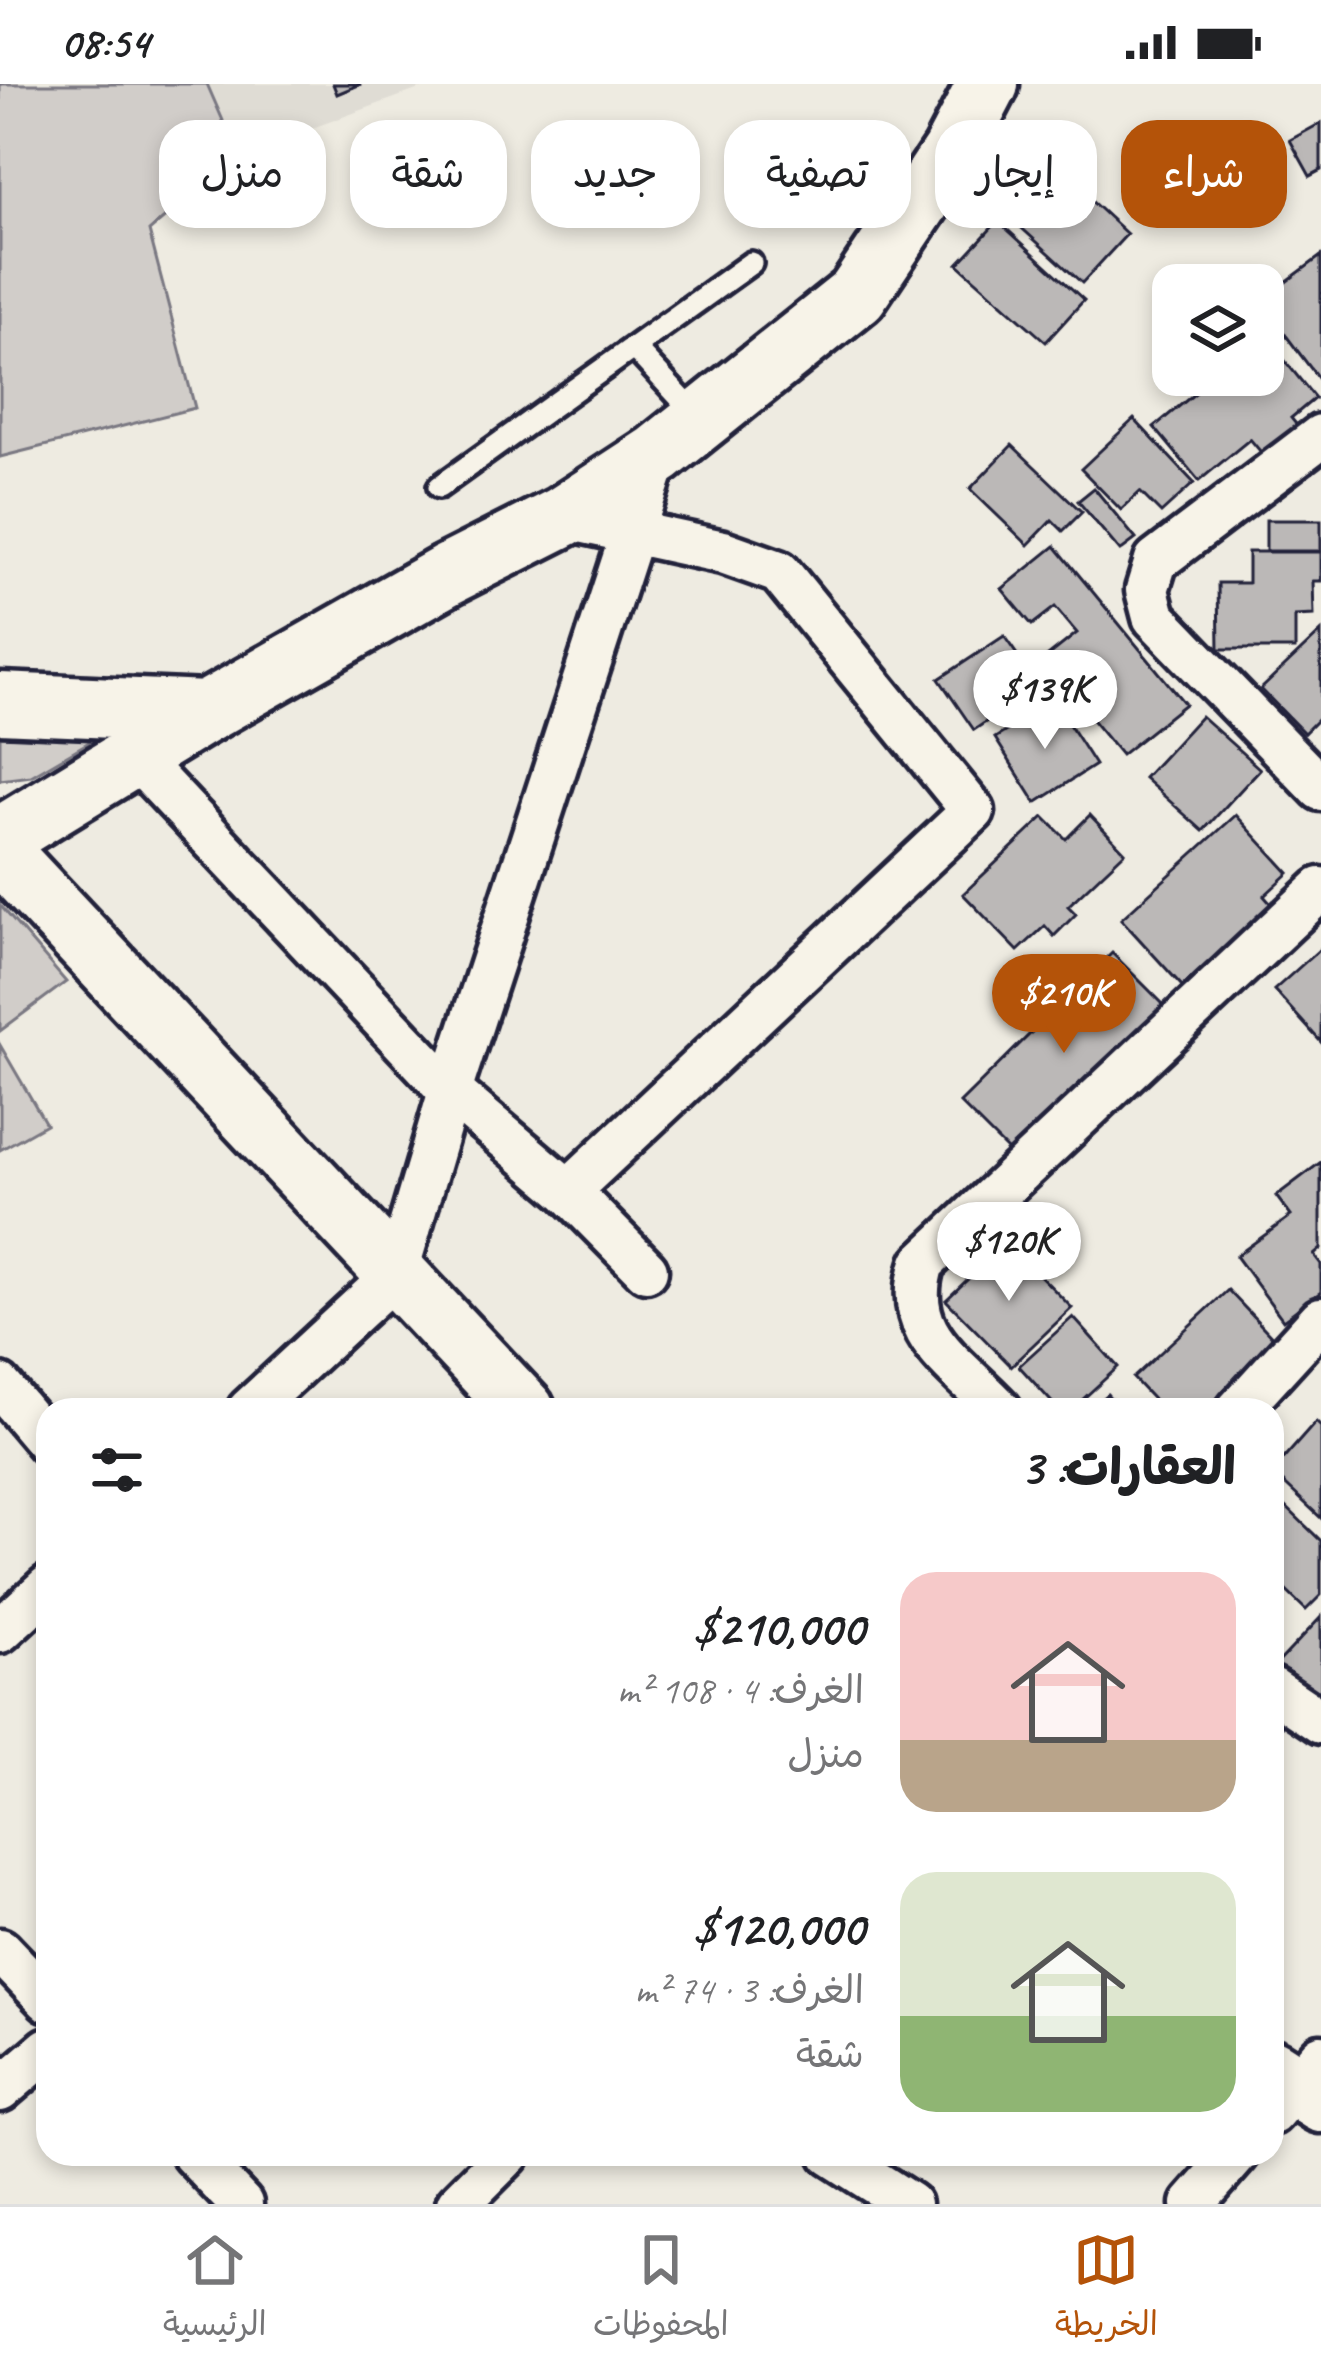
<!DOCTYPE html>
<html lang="ar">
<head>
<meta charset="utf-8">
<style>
  :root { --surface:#fff; --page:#f6f6f6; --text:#202124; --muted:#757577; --line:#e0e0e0; --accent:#b45309 }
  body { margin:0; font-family:Caveat,"Playpen Sans Arabic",sans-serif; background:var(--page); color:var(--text); direction:rtl; height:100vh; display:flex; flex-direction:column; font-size:45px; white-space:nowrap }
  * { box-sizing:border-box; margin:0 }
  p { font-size:39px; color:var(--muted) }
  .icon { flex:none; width:66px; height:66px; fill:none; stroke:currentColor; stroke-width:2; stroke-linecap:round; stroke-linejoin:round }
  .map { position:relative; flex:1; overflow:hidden; direction:ltr }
  .drawer { position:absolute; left:36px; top:1314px; width:1248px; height:768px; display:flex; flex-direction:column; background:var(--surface); border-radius:36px; box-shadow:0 6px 18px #0003; direction:rtl }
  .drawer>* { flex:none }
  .top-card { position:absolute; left:36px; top:36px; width:1251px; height:108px; direction:rtl; display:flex; gap:24px }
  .tools { position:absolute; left:1152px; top:180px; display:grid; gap:24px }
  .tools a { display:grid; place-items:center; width:132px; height:132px; border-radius:24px; background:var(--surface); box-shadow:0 6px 18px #0003; font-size:60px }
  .price { position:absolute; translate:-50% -102px; padding:0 27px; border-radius:42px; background:#fff; color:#222; font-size:39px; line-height:78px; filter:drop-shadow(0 3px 6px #0008) }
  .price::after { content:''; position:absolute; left:50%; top:72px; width:36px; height:27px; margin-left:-18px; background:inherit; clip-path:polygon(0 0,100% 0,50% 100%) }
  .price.on { background:var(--accent); color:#fff }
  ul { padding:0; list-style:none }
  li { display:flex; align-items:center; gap:36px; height:300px; padding:0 48px }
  li span { display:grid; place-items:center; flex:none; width:336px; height:240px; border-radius:36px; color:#555 }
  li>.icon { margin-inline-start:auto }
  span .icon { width:144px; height:144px; fill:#fffc; stroke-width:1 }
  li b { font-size:51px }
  h2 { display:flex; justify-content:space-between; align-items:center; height:144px; padding:0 48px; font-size:51px }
  .tag { padding:0 42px; border-radius:36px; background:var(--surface); box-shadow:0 6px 18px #0003; font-size:42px; line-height:108px }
  .tag.on { background:var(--accent); color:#fff }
  .status { display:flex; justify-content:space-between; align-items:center; height:84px; padding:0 60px; background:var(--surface); direction:ltr }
  .status svg { height:33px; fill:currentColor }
  .tab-bar { display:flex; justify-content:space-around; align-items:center; height:168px; border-top:3px solid var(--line); background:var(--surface); font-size:33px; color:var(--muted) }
  .tab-bar a { display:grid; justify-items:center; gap:6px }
  .tab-bar .on { color:var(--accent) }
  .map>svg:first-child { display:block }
  .built { fill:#dfdcd4 }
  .green { fill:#d1cdc9; stroke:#7a7882; stroke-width:3 }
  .building { fill:#bbb8b7; stroke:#22223b; stroke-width:3 }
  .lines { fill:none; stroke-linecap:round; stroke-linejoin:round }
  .lane-casing { stroke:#22223b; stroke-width:30 }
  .street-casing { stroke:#22223b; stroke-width:51 }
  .secondary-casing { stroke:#22223b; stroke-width:69 }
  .lane { stroke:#f7f3e8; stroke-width:21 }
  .street { stroke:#f7f3e8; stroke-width:42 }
  .secondary { stroke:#f7f3e8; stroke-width:60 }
</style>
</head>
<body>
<div class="status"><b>08:54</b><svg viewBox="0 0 49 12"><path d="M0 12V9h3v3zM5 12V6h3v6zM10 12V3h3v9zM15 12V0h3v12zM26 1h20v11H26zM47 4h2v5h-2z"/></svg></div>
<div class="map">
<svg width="1321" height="2120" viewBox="0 0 1321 2120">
  <rect width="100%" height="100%" fill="#eeebe1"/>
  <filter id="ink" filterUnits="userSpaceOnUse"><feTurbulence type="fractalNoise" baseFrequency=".00833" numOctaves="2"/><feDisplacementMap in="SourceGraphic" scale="24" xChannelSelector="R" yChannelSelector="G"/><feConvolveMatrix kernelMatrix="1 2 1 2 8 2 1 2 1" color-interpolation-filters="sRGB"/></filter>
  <g filter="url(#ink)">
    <polygon class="built" points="207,0 433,0 238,71"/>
    <g class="green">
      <polygon points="0,0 207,0 238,71 149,147 195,324 0,373"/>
      <polygon points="0,652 96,654 31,692 0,696"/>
      <polygon points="0,821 66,898 0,947"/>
      <polygon points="0,961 46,1040 0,1066"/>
    </g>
    <g class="building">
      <polygon points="333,0 361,0 337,10"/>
      <polygon points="1321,39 1321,86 1310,92 1290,56"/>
      <polygon points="1042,84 1055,96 1061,89 1127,150 1082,199 1003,127"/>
      <polygon points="998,137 1084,216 1046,258 958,180"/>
      <polygon points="1321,172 1321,298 1263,221 1263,215"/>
      <polygon points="1265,252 1315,314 1291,334 1300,345 1265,373 1250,355 1199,397 1154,343 1217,291 1263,291"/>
      <polygon points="1134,335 1194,399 1161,429 1140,408 1121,426 1081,385"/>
      <polygon points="1012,361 1082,428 1063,447 1052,436 1028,461 970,405"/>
      <polygon points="1094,404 1136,455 1120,467 1078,417"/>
      <rect x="1266" y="436" width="55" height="31"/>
      <polygon points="1055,462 1185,620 1121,671 1043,576 1077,549 1055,523 1032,541 1002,505"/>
      <polygon points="1248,468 1321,468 1321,497 1313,497 1314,531 1295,532 1295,565 1219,565 1218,499 1248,499"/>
      <polygon points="1321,548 1321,632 1304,649 1261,605"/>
      <polygon points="1004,552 1039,602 974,646 939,595"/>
      <polygon points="1054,617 1095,681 1036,719 995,654"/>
      <polygon points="1201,632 1260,685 1203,747 1144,694"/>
      <polygon points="1090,731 1125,768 1068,822 1076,830 1054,852 1045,842 1018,867 963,810 1044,733 1066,755"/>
      <polygon points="1236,731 1289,789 1264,812 1284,835 1238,876 1226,863 1183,903 1121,835"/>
      <polygon points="1321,864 1321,958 1274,906"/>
      <polygon points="1112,869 1167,924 1016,1075 960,1019"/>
      <polygon points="1321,1078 1321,1165 1314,1171 1321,1180 1321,1208 1283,1236 1236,1172 1291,1132 1276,1112"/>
      <polygon points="1007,1158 1072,1224 1011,1282 946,1216"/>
      <polygon points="1228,1206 1280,1261 1214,1326 1163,1326 1133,1294"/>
      <polygon points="1073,1233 1118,1283 1071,1326 1059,1326 1019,1282"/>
      <polygon points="1107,1310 1121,1326 1088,1326"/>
      <polygon points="1316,1338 1321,1343 1321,1434 1272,1388"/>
      <polygon points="1272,1409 1321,1457 1321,1511 1306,1526 1272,1493"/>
      <polygon points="1321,1533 1321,1605 1312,1615 1276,1581"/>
    </g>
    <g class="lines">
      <g class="lane-casing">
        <g id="lane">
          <polyline points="635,265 699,334"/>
          <polyline points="439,403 751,179"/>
        </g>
      </g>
      <g class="street-casing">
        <g id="street">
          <polyline points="1321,352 1156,477 1147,506 1154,533 1321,705"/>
          <polyline points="562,433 723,468 779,488 973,727 568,1107"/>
          <polyline points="136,674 450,1007 568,1107 646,1186"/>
          <polyline points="0,1302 48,1359"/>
          <polyline points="249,1326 396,1190 450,1007 658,370"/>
          <path d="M1000,1326C955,1278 900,1250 923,1179L1321,805"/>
          <polyline points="1238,1326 1321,1235"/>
          <polyline points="0,1547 48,1503"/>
          <polyline points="1272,1605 1321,1638"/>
          <polyline points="0,1866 48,1916"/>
          <polyline points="0,2006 48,1965"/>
          <polyline points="1272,2029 1321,1972"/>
          <polyline points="193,2070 241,2120"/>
          <polyline points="831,2070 909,2120"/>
          <polyline points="458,2120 508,2070"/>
          <polyline points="1193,2120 1237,2070"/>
        </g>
      </g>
      <g class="secondary-casing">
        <g id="secondary">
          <polyline points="0,619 206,628"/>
          <polyline points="0,754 206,628 447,491 562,433 658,370 857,211 952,69 988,0"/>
          <polyline points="0,768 524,1326"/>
          <polyline points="1272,1986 1321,2018"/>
        </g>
      </g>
      <use href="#lane" class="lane"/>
      <use href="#street" class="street"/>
      <use href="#secondary" class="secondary"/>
    </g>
  </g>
</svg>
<div class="tools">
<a><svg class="icon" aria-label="layers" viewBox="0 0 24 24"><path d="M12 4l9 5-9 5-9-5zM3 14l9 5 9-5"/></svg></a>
</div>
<b class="price" style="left:1045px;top:668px">$139K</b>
<b class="price on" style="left:1064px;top:972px">$210K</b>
<b class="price" style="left:1009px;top:1220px">$120K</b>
<div class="top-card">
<a class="tag on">شراء</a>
<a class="tag">إيجار</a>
<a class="tag">تصفية</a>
<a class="tag">جديد</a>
<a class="tag">شقة</a>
<a class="tag">منزل</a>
</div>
<section class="drawer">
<h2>العقارات: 3<svg class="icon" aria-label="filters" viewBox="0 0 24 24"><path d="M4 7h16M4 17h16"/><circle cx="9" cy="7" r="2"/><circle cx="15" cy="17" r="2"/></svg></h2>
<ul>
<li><span style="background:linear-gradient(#f6c9c9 70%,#b9a48a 0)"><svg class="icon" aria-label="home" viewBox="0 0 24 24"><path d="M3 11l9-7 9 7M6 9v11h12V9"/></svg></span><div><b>$210,000</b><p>الغرف: 4 · 108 m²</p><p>منزل</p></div></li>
<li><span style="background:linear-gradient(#dfe7d0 60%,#8fb573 0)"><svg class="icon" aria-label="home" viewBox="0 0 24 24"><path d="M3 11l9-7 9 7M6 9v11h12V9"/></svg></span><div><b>$120,000</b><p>الغرف: 3 · 74 m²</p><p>شقة</p></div></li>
</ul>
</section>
</div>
<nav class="tab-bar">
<a class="on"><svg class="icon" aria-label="map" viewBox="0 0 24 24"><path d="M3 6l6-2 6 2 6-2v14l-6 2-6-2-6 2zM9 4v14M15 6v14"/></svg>الخريطة</a>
<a><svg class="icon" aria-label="saved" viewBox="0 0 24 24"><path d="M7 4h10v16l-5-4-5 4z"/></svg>المحفوظات</a>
<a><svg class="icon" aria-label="home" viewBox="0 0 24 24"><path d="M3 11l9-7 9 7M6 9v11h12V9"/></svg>الرئيسية</a>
</nav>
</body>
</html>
